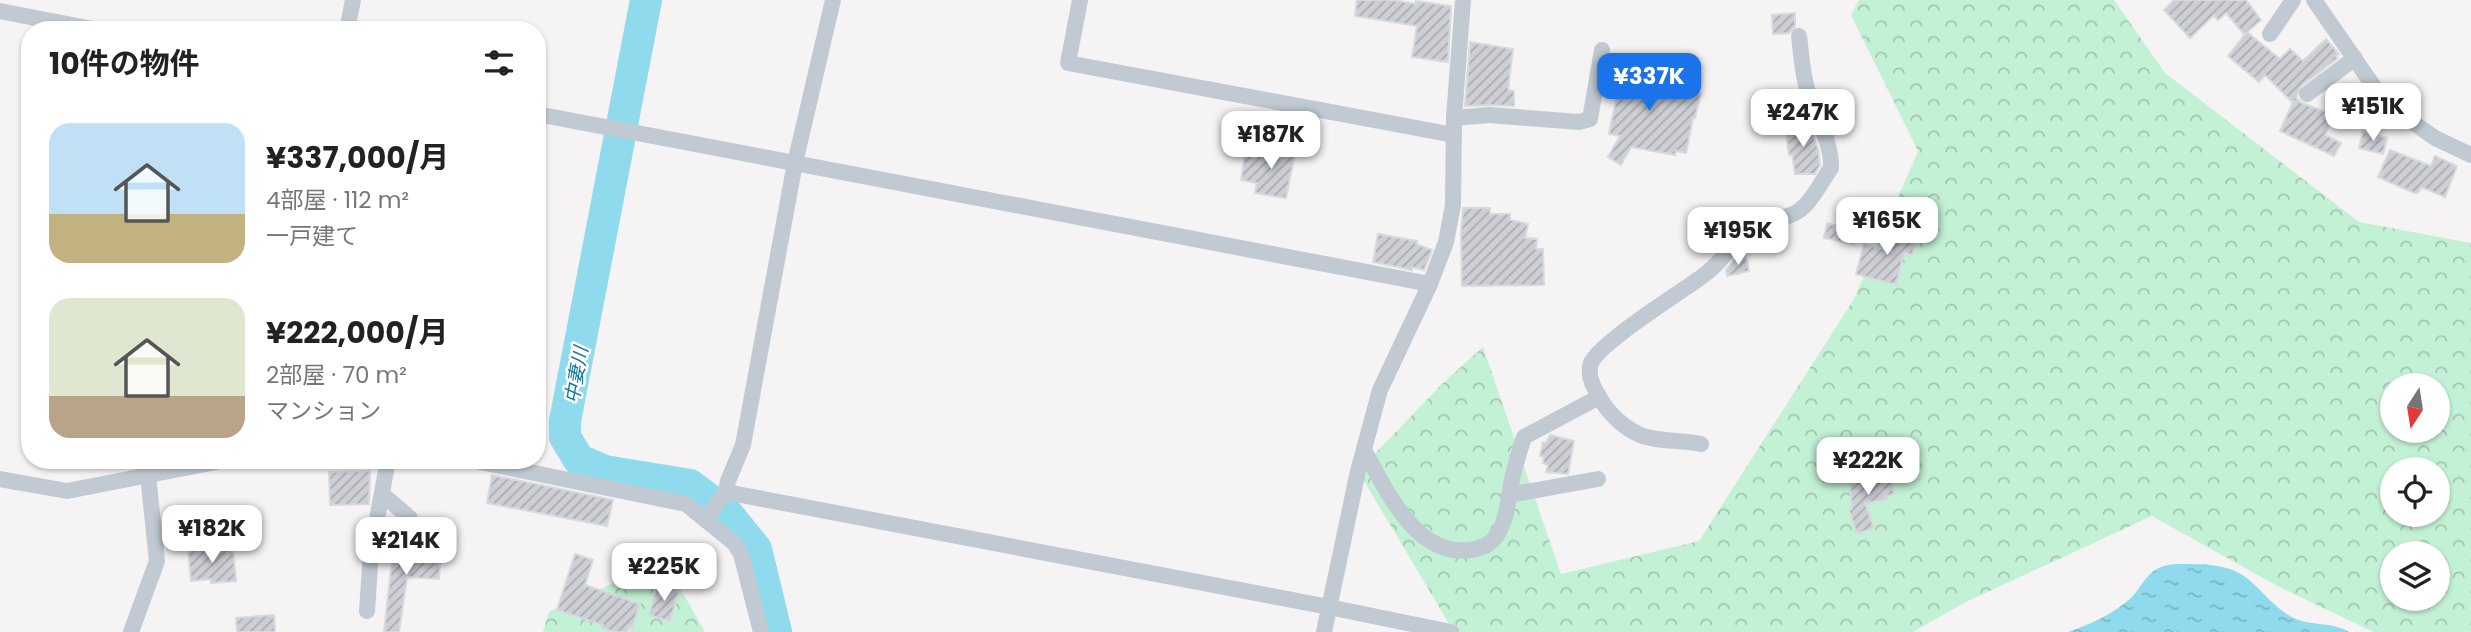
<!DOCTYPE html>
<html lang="ja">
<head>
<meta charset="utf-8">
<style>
  :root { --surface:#fff; --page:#f2f2f2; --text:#222; --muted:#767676; --accent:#1a73e8 }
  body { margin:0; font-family:Poppins,"Noto Sans JP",sans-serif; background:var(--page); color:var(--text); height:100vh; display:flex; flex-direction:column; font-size:26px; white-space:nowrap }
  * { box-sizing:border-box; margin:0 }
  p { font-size:23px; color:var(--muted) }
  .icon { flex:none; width:38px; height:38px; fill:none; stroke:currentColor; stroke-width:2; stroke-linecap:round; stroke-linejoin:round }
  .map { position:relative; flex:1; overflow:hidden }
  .sheet { position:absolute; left:21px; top:21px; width:525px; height:448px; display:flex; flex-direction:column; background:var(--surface); border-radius:28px; box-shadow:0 2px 5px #0004 }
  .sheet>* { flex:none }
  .needle { width:46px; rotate:192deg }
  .buttons { position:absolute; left:2380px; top:373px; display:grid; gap:14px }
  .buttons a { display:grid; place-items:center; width:70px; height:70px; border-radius:50%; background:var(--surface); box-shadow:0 2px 5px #0004; font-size:35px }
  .price { position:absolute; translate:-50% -60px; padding:0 16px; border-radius:14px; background:#fff; color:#222; font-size:23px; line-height:46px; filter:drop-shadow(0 2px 4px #0008) }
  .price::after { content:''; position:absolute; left:50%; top:42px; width:21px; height:16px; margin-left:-10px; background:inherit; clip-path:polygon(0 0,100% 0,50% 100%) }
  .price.on { background:var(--accent); color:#fff }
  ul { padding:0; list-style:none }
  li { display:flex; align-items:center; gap:21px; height:175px; padding:0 28px }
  li span { display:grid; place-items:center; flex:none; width:196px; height:140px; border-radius:21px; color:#555 }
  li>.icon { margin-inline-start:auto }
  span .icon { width:84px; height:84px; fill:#fffc; stroke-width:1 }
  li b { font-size:30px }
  h2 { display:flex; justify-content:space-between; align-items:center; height:84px; padding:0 28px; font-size:30px }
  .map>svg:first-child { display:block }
  .forest { fill:url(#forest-crowns); fill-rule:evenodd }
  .water { fill:url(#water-ripples) }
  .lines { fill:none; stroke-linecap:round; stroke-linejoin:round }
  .river { stroke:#90daee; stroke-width:32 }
  .building { fill:url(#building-hatch); stroke:#d7d9de; stroke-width:2 }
  .minor { stroke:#c1cad2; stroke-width:16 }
  .labels { text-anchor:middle; stroke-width:5; stroke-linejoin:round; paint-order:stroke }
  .water-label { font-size:19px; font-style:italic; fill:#0c7c9b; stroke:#fff }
</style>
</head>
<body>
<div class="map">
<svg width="2471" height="632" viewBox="0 0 2471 632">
  <defs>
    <pattern id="forest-crowns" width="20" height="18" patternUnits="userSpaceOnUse" patternTransform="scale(1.75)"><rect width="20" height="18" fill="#c3f1d5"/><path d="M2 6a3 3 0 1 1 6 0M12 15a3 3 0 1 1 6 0" fill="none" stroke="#a0c6b0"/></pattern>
    <pattern id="water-ripples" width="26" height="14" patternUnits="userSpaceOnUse" patternTransform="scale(1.75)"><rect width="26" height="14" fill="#90daee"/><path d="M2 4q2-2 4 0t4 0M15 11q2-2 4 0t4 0" fill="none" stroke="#78b4c4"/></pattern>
    <pattern id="building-hatch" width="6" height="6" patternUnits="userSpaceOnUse" patternTransform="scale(1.75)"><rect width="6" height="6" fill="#cdcfd5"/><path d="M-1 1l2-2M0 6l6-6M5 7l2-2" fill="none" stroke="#a8abb0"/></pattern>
  </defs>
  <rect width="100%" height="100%" fill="#f5f3f3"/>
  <g class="forest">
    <path d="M1859,0H2114L2165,73L2359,222L2471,243V632H2374L2281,588L2152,516L1966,602L1913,632H1454L1358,471L1443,383L1483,347L1561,574L1699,541L1854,299L1918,151L1851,15ZM2392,385H2438V430H2392ZM2392,469H2438V514H2392ZM2392,553H2438V598H2392Z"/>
    <polygon points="664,560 705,632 543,632 549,612"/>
  </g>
  <path class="water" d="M2205,564C2215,566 2228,567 2237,572C2259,583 2270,607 2296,619C2313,626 2333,622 2349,632H2068C2091,624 2113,614 2131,598C2141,588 2146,573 2161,567C2172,562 2192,565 2205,564Z"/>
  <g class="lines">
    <polyline class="river" points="646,0 565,421 565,437 579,460 605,471 690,485 726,512 756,549 776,632"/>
  </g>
  <g class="building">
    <polygon points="1357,0 1393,0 1416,4 1416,1 1451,6 1448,62 1412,57 1417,26 1355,16"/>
    <polygon points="2174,0 2246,0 2261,20 2247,32 2280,59 2290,49 2303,61 2326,39 2339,54 2336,56 2338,58 2301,86 2296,98 2302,103 2326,112 2324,115 2332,119 2325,135 2341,143 2334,156 2280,131 2294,100 2292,102 2265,75 2259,82 2228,56 2246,33 2244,34 2226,13 2218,20 2214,15 2190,38 2164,10"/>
    <polygon points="1795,13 1795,27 1789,33 1773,34 1772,15"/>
    <polygon points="1470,42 1513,49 1508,90 1514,91 1514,106 1488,105 1465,106"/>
    <polygon points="1610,65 1625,68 1626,65 1640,68 1639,72 1666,80 1665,84 1701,93 1695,118 1693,118 1686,153 1676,151 1675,155 1631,147 1621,165 1608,157 1620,136 1609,134 1617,95 1605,92"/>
    <polygon points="1808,122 1818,149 1820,165 1815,174 1795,174 1792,154 1789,155 1785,126"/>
    <polygon points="2363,132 2387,138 2383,154 2359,148"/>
    <polygon points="1283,140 1297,143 1286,198 1255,193 1257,183 1241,180 1245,153 1280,158"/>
    <polygon points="2390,150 2431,166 2435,156 2457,166 2445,197 2421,187 2418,193 2414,193 2378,177"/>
    <polygon points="1463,208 1490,208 1490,214 1510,214 1510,220 1528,224 1525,238 1537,239 1536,249 1543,249 1544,285 1462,286 1461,234"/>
    <polygon points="1900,222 1911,225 1908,235 1917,237 1912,255 1904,253 1896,285 1856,274 1864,244 1891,251"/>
    <polygon points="1827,223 1857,231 1854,244 1824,238"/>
    <polygon points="1378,234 1417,241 1416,244 1432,250 1424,270 1412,267 1412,270 1373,262"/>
    <polygon points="1746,256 1749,271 1727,276 1726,270 1735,259"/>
    <polygon points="1550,435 1574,441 1568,474 1546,472 1548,465 1543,463 1544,457 1540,456 1543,442 1546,443"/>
    <polygon points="1846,460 1849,481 1834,483 1831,462"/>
    <polygon points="370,471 369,504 330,505 329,472"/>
    <polygon points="1849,471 1853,471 1855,476 1892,473 1894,494 1885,497 1885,500 1865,503 1874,528 1857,534 1849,510 1852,509"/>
    <polygon points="492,475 613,500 607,526 487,503"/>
    <polygon points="383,545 441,551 439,579 407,577 399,632 384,632 392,560 381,559"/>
    <polygon points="233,547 236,581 211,583 211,579 191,581 188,549"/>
    <polygon points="575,554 593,560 585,585 640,604 632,628 629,627 627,632 614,632 602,628 603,625 557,610"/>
    <polygon points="658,584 679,591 670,621 649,615"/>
    <polygon points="274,615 275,632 237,632 236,618"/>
  </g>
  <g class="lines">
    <g class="minor">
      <polyline points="1080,0 1068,63 1454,135"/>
      <polyline points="2314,0 2381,97 2405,117 2435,138 2471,155"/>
      <polyline points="0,11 98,30"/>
      <polyline points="347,30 353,0"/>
      <polyline points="2270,34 2293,0"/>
      <polyline points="2307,94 2355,58"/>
      <polyline points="537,114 1430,284"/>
      <polyline points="1454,118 1489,115 1579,122 1590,119 1602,50"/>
      <path d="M1701,444C1682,440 1662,442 1643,436C1627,430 1612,417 1603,403C1596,392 1586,377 1591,363C1600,342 1682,292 1704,275C1712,269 1720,261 1726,253C1733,243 1736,234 1745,227C1756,220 1767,220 1780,218C1808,214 1816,189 1831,168C1832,139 1812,112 1806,85C1802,69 1801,52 1799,36"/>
      <path d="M1364,450C1386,489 1415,557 1470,550C1481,549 1491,544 1497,535C1507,520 1508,501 1511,484C1514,468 1519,453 1524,437L1599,397"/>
      <polyline points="471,460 686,504 734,543 741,554 761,632"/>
      <polyline points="0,479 67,491 226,460"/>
      <polyline points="726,492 1329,607 1451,632"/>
      <polyline points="382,494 410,518"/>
      <polyline points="1509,495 1598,479"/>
      <polyline points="706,518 726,492 728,481 743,445 795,163 833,0"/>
      <polyline points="367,611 371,552 388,460"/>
      <polyline points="131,632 157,561 148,475"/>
      <polyline points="1324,632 1358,471 1380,390 1430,284 1446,242 1453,205 1454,118 1463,0"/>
    </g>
  </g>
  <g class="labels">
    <g class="water-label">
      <text transform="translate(576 375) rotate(-80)" y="7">中妻川</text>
    </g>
  </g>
</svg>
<div class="buttons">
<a><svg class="needle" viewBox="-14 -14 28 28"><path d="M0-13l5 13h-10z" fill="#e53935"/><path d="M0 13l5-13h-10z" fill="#767676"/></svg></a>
<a><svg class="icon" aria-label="locate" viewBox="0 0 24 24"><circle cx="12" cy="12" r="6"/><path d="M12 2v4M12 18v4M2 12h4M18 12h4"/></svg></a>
<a><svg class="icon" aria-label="layers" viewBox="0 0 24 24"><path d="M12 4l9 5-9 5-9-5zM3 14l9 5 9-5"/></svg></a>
</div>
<b class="price on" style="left:1649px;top:113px">¥337K</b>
<b class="price" style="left:2373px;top:143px">¥151K</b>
<b class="price" style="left:1803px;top:149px">¥247K</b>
<b class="price" style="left:1271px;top:171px">¥187K</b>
<b class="price" style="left:1887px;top:257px">¥165K</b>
<b class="price" style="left:1738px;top:267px">¥195K</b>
<b class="price" style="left:1868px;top:497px">¥222K</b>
<b class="price" style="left:212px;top:565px">¥182K</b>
<b class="price" style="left:406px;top:577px">¥214K</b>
<b class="price" style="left:664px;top:603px">¥225K</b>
<section class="sheet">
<h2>10件の物件<svg class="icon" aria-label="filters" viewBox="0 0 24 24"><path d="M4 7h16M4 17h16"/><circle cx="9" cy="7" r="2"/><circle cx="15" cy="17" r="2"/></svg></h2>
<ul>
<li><span style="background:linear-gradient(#bfe0f5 65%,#c2b280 0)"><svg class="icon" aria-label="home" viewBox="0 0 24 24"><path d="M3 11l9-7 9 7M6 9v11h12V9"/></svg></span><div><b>¥337,000/月</b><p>4部屋 · 112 m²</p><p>一戸建て</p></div></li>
<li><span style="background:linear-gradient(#dfe7d0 70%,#b9a48a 0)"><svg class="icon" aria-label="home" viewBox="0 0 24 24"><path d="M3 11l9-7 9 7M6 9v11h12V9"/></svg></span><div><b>¥222,000/月</b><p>2部屋 · 70 m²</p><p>マンション</p></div></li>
</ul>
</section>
</div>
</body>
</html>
